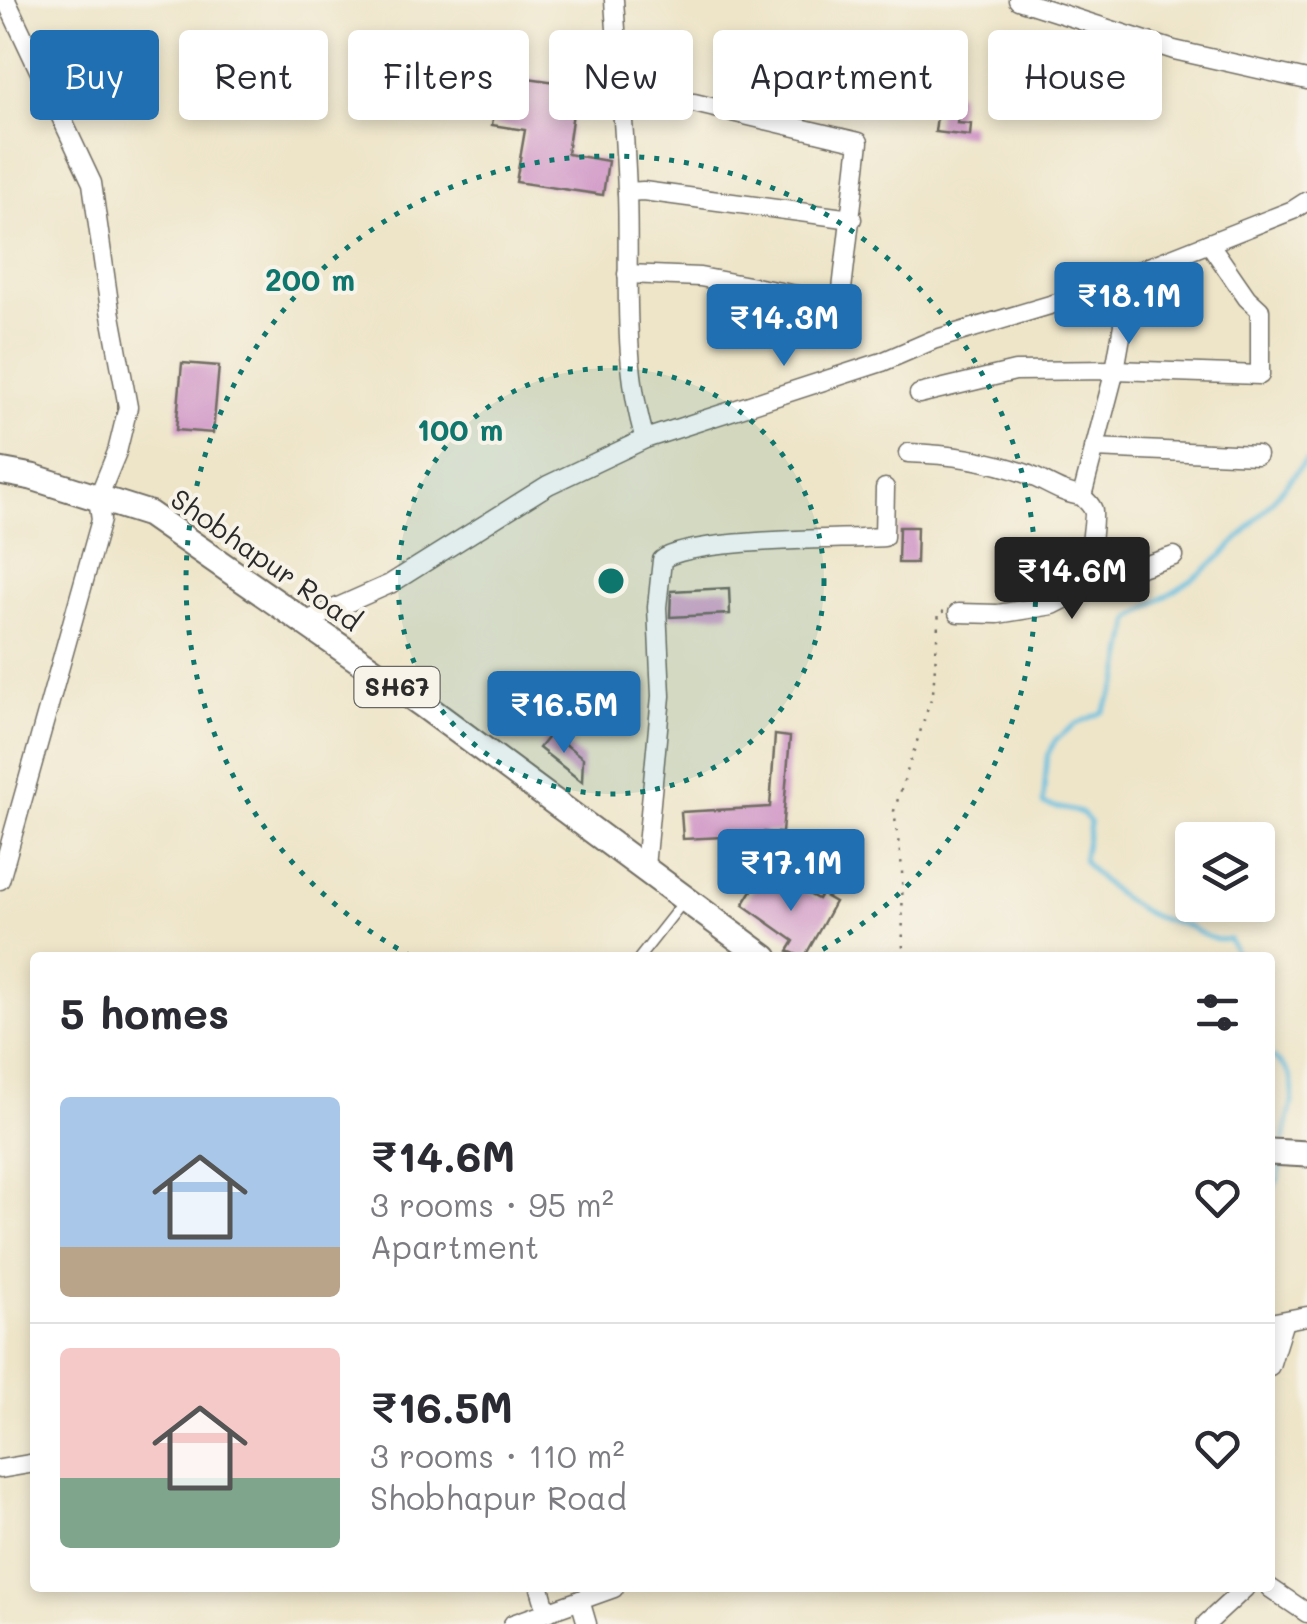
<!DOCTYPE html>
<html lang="en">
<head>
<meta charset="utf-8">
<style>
  :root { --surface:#fff; --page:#f2f2f3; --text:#2b2b33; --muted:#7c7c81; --line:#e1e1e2; --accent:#1f6fb2 }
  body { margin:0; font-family:Mali,sans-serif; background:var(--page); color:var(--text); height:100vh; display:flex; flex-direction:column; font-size:38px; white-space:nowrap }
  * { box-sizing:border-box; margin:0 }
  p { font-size:32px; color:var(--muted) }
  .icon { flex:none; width:55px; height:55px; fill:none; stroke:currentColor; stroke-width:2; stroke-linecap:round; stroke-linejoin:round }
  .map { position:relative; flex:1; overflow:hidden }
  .panel { position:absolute; left:30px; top:952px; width:1245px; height:640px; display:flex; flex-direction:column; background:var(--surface); border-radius:10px; box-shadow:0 5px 15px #0003 }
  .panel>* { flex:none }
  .guide { position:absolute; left:30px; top:30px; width:1248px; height:90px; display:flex; gap:20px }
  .controls { position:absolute; left:1175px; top:822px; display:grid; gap:20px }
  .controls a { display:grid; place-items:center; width:100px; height:100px; border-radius:10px; background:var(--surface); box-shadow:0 5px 15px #0003; font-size:50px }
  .price { position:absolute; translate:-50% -85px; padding:0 22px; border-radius:10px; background:var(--accent); color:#fff; font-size:32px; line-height:65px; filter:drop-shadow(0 2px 5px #0008) }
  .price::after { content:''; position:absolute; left:50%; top:60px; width:30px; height:22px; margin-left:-15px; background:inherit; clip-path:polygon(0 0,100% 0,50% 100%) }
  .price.on { background:#222; color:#fff }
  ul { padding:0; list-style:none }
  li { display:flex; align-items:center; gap:30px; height:250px; padding:0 30px }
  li+li { border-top:2px solid var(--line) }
  li span { display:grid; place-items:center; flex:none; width:280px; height:200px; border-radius:10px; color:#555 }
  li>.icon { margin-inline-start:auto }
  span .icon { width:120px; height:120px; fill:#fffc; stroke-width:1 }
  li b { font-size:42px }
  h2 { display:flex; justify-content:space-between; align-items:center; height:120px; padding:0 30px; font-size:42px }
  .pill { padding:0 35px; border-radius:10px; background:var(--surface); box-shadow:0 5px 15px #0003; font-size:35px; line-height:90px }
  .pill.on { background:var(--accent); color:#fff }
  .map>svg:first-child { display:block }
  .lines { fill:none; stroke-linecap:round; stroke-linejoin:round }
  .stream { stroke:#62bee0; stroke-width:4 }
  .building { fill:#cd8fc4 }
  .service-casing { stroke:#6f6c62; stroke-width:12 }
  .minor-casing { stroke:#6f6c62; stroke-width:21 }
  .primary-casing { stroke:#6f6c62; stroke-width:29 }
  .path { stroke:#6f6c62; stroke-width:2.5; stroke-dasharray:2.5 8; stroke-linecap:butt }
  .service { stroke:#fff; stroke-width:9 }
  .minor { stroke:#fff; stroke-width:18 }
  .primary { stroke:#fff; stroke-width:25 }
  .ring { fill:none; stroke:#0f766e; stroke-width:5; stroke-dasharray:5 10 }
  .labels { text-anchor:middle; stroke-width:8; stroke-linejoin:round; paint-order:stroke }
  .shield { fill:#f7f3e8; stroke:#686764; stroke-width:2.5 }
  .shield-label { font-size:25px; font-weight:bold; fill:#2b2b2b }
  .street-label { font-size:28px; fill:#2b2b2b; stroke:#f7f3e8 }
  .centre { fill:#0f766e; stroke:#f7f3e8; stroke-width:5 }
  .ring-label { font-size:30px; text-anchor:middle; font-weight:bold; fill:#0f766e; stroke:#f7f3e8; stroke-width:8; stroke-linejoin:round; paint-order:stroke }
</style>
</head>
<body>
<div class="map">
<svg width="1307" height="1624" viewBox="0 0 1307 1624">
  <rect width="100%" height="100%" fill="#f7f3e8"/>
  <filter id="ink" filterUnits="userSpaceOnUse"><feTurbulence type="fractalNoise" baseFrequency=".01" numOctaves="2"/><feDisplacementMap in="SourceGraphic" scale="20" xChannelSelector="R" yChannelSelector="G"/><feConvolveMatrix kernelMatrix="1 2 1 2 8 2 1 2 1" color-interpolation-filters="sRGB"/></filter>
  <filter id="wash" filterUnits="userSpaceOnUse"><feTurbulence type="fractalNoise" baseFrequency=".0048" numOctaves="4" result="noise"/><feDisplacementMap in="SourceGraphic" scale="40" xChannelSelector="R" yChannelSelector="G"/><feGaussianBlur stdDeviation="2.25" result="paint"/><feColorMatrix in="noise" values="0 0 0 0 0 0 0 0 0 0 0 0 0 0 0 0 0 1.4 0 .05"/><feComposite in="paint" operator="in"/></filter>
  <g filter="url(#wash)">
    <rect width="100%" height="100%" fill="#eee5c9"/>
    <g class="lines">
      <g class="stream">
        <path d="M1239,958L1229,939C1212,941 1205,936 1191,928C1179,922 1165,921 1153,916C1127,904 1100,882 1083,860L1090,822L1082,813L1043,804L1047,756L1056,739L1076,724L1103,712L1119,681L1131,619C1153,602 1177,591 1198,575C1237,547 1276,496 1307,459"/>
        <path d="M1270,1056C1306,1077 1290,1105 1284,1141"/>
        <polyline points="1270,1193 1279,1177 1281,1160"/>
      </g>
    </g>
    <g id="blocks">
      <g class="building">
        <polygon points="500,74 577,85 567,154 608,161 603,195 516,182 525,130 492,125"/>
        <polygon points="940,91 960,93 957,123 971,124 970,136 935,132"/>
        <polygon points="182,363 219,366 213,433 176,430"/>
        <polygon points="899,527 917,527 916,563 898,563"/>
        <polygon points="729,588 730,614 670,617 671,591"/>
        <polygon points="551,733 583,758 582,782 539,748"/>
        <polygon points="775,735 790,737 782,833 764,832 764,835 683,839 681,812 770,807"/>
        <polygon points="754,887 799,889 818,899 821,894 835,902 804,958 788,951 794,941 743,905"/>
      </g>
    </g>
  </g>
  <g filter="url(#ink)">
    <use href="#blocks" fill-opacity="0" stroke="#6f6c62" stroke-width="2.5"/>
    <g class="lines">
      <g class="service-casing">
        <polyline id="service" points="639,958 684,901"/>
      </g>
      <g class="minor-casing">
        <g id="minor">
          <path d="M614,0C618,64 625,129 627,193C630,273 621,361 645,439"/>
          <polyline points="1018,0 1174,50 1307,80"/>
          <polyline points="620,101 694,103 859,142 841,298 802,296 700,277 627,274"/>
          <polyline points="627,192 643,191 852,219"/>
          <polyline points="919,394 1015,371 1115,370 1260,375 1260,310 1247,298 1209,243"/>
          <polyline points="1094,448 1257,455"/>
          <path d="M908,453C948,454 985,459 1024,473C1044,480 1061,494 1082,496C1086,501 1091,504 1093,510C1095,514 1087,577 1086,588"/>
          <polyline points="1082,496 1115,370 1123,325 1120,279"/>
          <polyline points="958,613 998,614 1053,605 1102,580 1174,556"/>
          <polyline points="304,622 390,584 548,485 645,439 882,362 933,340 1060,302 1293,210 1307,201"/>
          <path d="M645,867L661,696L657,607L662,560C690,538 841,540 884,537L885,488"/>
          <polyline points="0,880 101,520 98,498 117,452 128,407 110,310 92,183 6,0"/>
          <polyline points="1270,1323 1307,1316"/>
          <polyline points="1270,1366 1284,1321"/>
          <polyline points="0,1469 35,1463"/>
          <polyline points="540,1588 547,1612"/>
          <polyline points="1270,1588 1307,1613"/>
          <polyline points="580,1600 587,1624"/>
          <polyline points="513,1624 614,1588"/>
          <polyline points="1206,1624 1245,1588"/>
        </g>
      </g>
      <g class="primary-casing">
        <g id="primary">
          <polyline points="0,471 32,477 149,514 422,704 765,958"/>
          <polyline points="1270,1152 1307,1154"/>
        </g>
      </g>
      <polyline class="path" points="903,958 902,867 894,811 933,693 939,611 944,612"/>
      <use href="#service" class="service"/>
      <use href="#minor" class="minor"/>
      <use href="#primary" class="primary"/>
    </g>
  </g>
  <circle cx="611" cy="581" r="213" fill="#0f766e" fill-opacity=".12"/>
  <g class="ring">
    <circle cx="611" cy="581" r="213"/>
    <path d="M411 956A425 425 0 1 1 811 956"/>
  </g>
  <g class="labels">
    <rect class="shield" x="354.5" y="667" width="85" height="40" rx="8"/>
    <g class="shield-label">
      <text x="397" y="696">SH67</text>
    </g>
    <g class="street-label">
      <text transform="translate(266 560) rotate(35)" y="10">Shobhapur Road</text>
    </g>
  </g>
  <circle cx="611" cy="581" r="15" class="centre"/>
  <g class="ring-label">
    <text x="310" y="291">200 m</text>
    <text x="460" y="441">100 m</text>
  </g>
</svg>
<div class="controls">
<a><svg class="icon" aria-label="layers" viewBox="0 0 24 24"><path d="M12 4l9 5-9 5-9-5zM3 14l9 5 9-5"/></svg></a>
</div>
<b class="price" style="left:1129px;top:347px">₹18.1M</b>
<b class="price" style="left:784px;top:369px">₹14.3M</b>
<b class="price on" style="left:1072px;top:622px">₹14.6M</b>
<b class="price" style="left:564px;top:756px">₹16.5M</b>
<b class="price" style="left:791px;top:914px">₹17.1M</b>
<div class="guide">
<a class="pill on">Buy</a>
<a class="pill">Rent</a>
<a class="pill">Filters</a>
<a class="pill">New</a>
<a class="pill">Apartment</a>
<a class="pill">House</a>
</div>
<section class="panel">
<h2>5 homes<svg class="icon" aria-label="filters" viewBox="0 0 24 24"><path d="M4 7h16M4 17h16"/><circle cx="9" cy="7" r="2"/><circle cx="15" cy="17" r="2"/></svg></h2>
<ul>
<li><span style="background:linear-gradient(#a9c7e8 75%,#b9a48a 0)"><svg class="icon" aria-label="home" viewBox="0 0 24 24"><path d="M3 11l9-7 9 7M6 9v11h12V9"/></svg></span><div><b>₹14.6M</b><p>3 rooms · 95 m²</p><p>Apartment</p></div><svg class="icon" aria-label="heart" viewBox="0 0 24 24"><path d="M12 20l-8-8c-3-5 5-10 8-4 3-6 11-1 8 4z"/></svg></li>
<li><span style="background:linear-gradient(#f6c9c9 65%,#7fa58c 0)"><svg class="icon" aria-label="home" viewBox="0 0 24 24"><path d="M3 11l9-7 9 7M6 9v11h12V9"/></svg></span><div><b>₹16.5M</b><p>3 rooms · 110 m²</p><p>Shobhapur Road</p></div><svg class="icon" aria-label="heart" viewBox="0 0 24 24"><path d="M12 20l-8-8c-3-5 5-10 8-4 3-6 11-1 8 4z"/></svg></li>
</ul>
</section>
</div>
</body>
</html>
